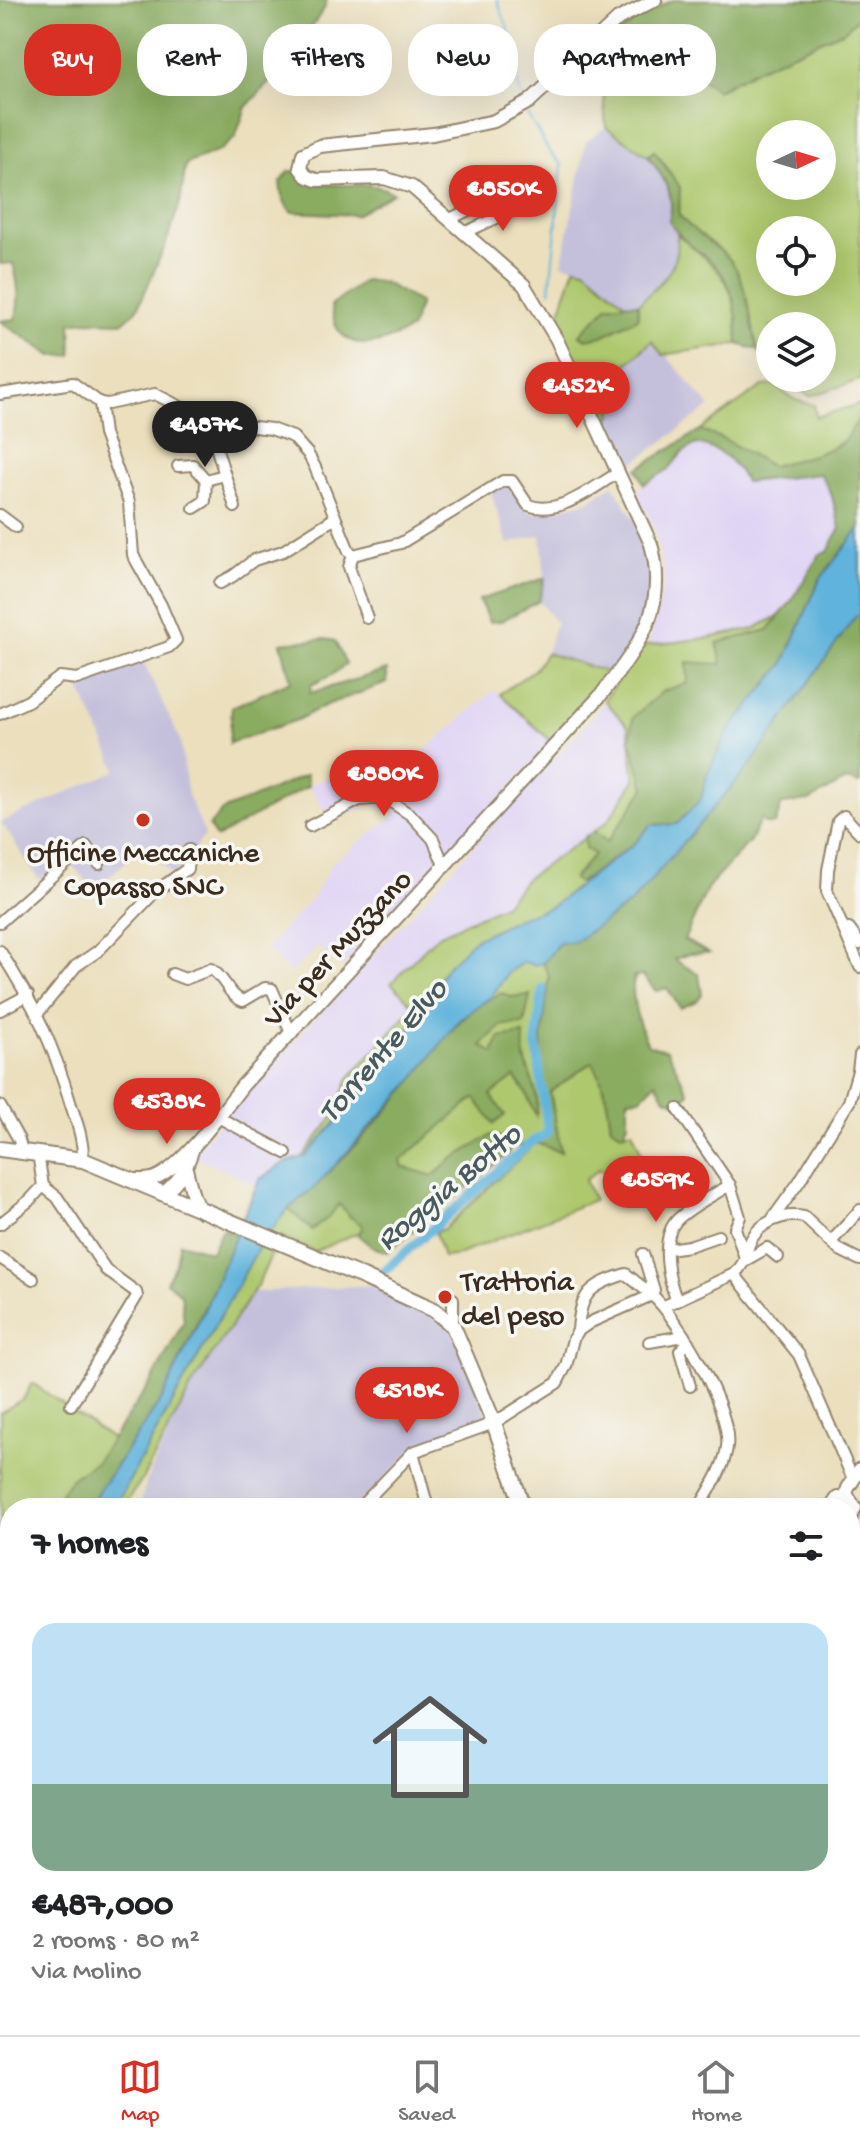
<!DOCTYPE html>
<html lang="en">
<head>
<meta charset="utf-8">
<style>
  :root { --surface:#fff; --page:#f6f6f6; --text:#202124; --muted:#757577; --line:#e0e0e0; --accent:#d93025 }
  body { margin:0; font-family:"Gochi Hand",sans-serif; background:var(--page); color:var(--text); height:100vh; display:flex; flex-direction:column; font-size:30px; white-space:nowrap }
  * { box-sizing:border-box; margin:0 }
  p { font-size:26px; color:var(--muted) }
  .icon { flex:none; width:44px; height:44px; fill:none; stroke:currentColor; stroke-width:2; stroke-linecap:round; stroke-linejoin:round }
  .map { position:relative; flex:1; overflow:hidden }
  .drawer { position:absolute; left:0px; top:1498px; width:860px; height:538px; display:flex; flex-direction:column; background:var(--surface); border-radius:32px 32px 0 0; box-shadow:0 8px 32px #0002 }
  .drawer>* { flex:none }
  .top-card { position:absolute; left:24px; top:24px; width:812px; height:72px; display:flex; gap:16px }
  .needle { width:52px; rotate:86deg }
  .fabs { position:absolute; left:756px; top:120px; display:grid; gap:16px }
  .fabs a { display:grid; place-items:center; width:80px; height:80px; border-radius:50%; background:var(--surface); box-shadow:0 8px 32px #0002; font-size:40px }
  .price { position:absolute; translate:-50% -68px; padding:0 18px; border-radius:28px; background:var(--accent); color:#fff; font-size:26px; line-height:52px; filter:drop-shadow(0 2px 4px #0008) }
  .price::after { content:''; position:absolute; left:50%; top:48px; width:24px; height:18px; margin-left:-12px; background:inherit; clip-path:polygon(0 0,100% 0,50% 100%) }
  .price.selected { background:#222; color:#fff }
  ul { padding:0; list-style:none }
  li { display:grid; align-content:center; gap:16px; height:424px; padding:0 32px }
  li+li { border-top:2px solid var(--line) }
  li span { display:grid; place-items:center; height:248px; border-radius:24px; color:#555 }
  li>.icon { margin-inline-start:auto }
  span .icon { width:144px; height:144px; fill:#fffc; stroke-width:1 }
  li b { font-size:34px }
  h2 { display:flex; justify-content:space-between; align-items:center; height:96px; padding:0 32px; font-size:34px }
  .pill { padding:0 28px; border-radius:32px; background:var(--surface); box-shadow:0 8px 32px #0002; font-size:28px; line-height:72px }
  .pill.selected { background:var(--accent); color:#fff }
  .dock { display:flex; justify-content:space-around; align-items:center; height:112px; border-top:2px solid var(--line); background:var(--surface); font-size:22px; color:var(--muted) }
  .dock a { display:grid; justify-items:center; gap:4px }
  .dock .selected { color:var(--accent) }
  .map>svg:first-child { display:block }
  .built { fill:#e0d4f4 }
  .industrial { fill:#c4c0db }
  .green { fill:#aec86e; stroke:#747946; stroke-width:2; fill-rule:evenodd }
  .forest { fill:#8aac61; stroke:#626b40; stroke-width:2 }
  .water { fill:#60b3dc; stroke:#4e6e7d; stroke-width:2 }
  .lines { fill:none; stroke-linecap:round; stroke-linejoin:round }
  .stream { stroke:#60b3dc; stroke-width:2 }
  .canal { stroke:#60b3dc; stroke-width:9 }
  .minor-casing { stroke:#93846e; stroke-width:14 }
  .tertiary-casing { stroke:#93846e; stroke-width:16 }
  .secondary-casing { stroke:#93846e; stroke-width:18 }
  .minor { stroke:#fff; stroke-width:10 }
  .tertiary { stroke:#fff; stroke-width:12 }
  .secondary { stroke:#fff; stroke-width:14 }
  .poi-dot { fill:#c8321e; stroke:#f6f6f2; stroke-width:3 }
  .labels { text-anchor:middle; stroke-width:7; stroke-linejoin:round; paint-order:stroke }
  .poi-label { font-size:30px; fill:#3b2a1e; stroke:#f6f6f2 }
  .street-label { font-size:30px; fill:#3b2a1e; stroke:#f6f6f2 }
  .water-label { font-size:32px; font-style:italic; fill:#485a60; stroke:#f6f6f2 }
</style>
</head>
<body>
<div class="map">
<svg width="860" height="2035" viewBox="0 0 860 2035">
  <rect width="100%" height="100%" fill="#f6f6f2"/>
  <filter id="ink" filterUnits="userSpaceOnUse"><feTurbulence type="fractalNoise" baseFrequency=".0125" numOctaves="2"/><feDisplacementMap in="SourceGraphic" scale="16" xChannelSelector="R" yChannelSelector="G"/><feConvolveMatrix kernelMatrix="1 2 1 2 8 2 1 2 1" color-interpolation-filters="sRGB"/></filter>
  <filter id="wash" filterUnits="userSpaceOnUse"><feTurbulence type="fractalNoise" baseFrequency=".006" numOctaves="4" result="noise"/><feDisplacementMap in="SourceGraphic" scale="32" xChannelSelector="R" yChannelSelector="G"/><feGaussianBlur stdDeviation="1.8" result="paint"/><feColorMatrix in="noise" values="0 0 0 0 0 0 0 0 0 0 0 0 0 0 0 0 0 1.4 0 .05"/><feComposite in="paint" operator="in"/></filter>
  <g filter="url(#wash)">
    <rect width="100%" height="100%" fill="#ebdfbd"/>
    <g class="built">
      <polygon points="696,444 714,447 738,466 746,482 820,474 831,493 840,528 828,552 819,554 790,603 768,630 647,650 665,580 655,530 636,491 669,469 682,453"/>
      <polygon points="493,691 500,694 552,742 343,968 318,947 290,973 266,948 313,897 332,863 397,814 371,804 333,821 308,786 375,756 392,794 401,800 423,752"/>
      <polygon points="609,699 614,703 632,738 645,788 306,1156 259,1180 256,1185 193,1156 219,1123"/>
    </g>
    <g class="industrial">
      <polygon points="606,127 648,156 670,188 672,210 669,221 677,234 678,251 671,273 638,304 625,303 585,269 562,264 586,141"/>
      <polygon points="653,340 710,407 625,469 606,432 627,364"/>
      <polygon points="510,482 528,511 537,513 586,502 613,485 635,520 652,562 651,602 645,620 613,674 546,653 556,623 539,601 545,578 541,535 508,544 490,490"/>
      <polygon points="144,663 180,740 188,795 205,835 173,875 142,847 94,890 68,860 39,880 1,822 117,770 77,682"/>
      <polygon points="374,1285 450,1327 490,1422 413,1450 355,1508 139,1508 147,1480 184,1399 254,1292"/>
    </g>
    <g class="green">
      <path d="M860,16V380L810,396L778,378H822V326H770V371C766,364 761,357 758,349C747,320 749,286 730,260C718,245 693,233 679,215C682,190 671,170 654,151L648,156L606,127L603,89L639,66L701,79L717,90L761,67L844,31ZM770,134H822V186H770ZM770,230H822V282H770Z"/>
      <path d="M677,234C723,274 737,279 738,344L663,355L652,341L627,364L606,432L556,324L575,267L585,269L625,303L607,306C600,318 588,323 580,335L586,339L638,318V304C663,280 679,271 677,234Z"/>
      <path d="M773,385L795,400L814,405L816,417L860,404C860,451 807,457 771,466L725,440L700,430L763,386Z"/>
      <polygon points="795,607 829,730 636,976 629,995 637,1016 639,1036 600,1050 541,1080 546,1131 533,1141 508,1149 417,1225 378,1249 359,1232 314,1252 280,1236 258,1284 193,1384 143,1478 122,1508 10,1508 10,1642 0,1651 0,1413 24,1398 32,1383 118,1443 217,1270 242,1217 304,1155 334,1116 349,1078 414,1006 391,983 438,935 504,905 526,879 607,822 635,780 628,726 604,700 643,646 708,638 754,629"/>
      <polygon points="546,653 613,674 552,742 500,694 535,669"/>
      <path d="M593,1061C604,1083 608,1103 611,1127L623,1134L632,1130L654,1183L624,1184L599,1169L585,1180L594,1200L455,1256L443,1257L435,1232L444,1229L536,1143L561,1152L550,1092Z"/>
    </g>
    <g class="forest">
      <path d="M0,0H327L324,9L280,71L246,107L235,138L219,151L186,164L180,203L165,246L137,310L123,322L84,321L71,323L72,355L52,356L0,321L15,319C21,301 18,281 13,263L0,264Z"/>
      <path d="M673,0H860V16L844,31L761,67L717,90L701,79L639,66L603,89L590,84C594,42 637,17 673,0Z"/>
      <path d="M654,151L680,187L679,215C694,234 716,244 731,261C747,281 751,324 758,350L738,344C738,311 734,279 706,257C691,246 679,237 669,221C677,194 663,177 648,156Z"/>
      <path d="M289,171H294C322,198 363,174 393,193L356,215L292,212C283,203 281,195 280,182Z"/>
      <path d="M365,280L385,283L420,303L411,329C389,340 359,355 339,331C334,325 333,313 331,306Z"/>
      <path d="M625,303L638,304V318L602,336L586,339L580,335C588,323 599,318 607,306Z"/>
      <path d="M860,418V528L820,579L783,665L729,730L707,774L701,799L677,824L651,825L636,842L579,883L573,879L594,854L585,848V836L595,832L607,842L645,788L630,740L633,717L663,691L688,683L687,662L722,664L717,643L768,630L790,603L820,554L828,552L840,528L831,493L820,474L745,482C735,460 720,449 696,444L682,453L669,469L644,484L637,469L700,430L725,440L771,466L814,455L842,444Z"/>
      <polygon points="545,578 539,601 501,621 489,622 479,600"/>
      <path d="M860,615V784L846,780L809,801L782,804L775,824H765L761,819L750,841L708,887L684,940L709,953L690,954L674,959L699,975L702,994L697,1001L680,1008L667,988L656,991L643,976L633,977C632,1002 637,1022 648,1045L667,1050L689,1093L679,1103L665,1098L656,1082L640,1098L628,1099V1123L623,1134L611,1127C608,1104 605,1082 592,1062L550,1092L561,1152L536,1143L549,1134L540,1057L549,976L543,963L559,943L576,941L632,902L749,767L855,617Z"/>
      <polygon points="325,639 335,641 346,664 332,675 311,685 310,693 387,670 387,683 326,705 297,720 229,743 232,707 291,681 281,643"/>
      <polygon points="306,775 308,786 216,838 209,826 222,811"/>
      <path d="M502,993L511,997L530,995L524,1024L502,1025L481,1045L493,1053L499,1038L524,1034C524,1040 523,1047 524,1053C527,1074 542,1094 536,1116L526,1093L515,1077L491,1095L505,1115L494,1124L475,1098L401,1160L403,1167L433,1176L451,1160L492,1135L510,1140L509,1153L387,1252L371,1246L358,1235L362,1229L361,1224L350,1217L339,1204L329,1217L312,1230L288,1209C332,1173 372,1129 408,1086C437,1051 458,1010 502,993Z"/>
      <polygon points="222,1229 238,1234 162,1399 87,1508 49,1508 73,1477 96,1462 151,1382 184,1321 181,1294 166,1282 175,1265 180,1243 211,1252"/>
      <polygon points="10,1552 10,1579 0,1584 0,1562"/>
      <polygon points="10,1610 10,1634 0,1648 0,1616"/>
    </g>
    <g class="water">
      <polygon points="860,528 860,615 855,617 749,767 632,902 576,941 559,943 543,963 533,965 524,962 509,972 491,997 461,1018 407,1087 318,1184 288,1209 260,1245 114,1508 87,1508 162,1399 206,1306 259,1180 284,1163 306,1156 329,1130 387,1065 447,966 475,939 518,918 551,907 636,842 651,825 677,824 701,799 707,774 729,730 783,665 820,579"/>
      <polygon points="10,1579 10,1610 0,1616 0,1584"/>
    </g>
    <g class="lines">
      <g class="stream">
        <polyline points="497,0 518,54 518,86 522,98"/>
        <polyline points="527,114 549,151 562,165 550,291"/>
        <polyline points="848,2026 860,2030"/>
        <polyline points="707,2035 713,2026"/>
      </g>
      <polyline class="canal" points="377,1277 533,1141 548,1133 536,1042 543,988"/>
    </g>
  </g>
  <g filter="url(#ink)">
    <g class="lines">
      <g class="minor-casing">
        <g id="minor">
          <polyline points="450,219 502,194"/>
          <polyline points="466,232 527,204"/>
          <polyline points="0,394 73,383 100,403"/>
          <path d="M100,403L108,404L155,394L208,421L271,429L293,437L308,454L315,467L349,551L353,555L401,543L503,481H512L528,505C559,517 593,487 618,473"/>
          <polyline points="208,421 235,507"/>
          <polyline points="178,466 193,465 206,480"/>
          <polyline points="194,508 205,501 206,480 224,475"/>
          <polyline points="0,515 16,527"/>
          <polyline points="353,555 349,567 367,618"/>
          <polyline points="220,583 233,576 254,560 283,551 335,518"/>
          <polyline points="0,714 28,701 60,677 77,679 169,647 176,640 161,605 133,555 129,502 104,434 100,403"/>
          <polyline points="310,826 359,800 385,798 411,815 433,839 445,867"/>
          <polyline points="860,833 844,816 838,821 828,870 827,891 860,967"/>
          <polyline points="0,922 86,846 99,864"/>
          <polyline points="849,929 860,944"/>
          <path d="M0,951C34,1004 53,1043 71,1105C77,1123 84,1141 83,1160"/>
          <path d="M172,974L185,979L211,969C225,977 228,996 243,1001L265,988L272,989L291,1033"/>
          <polyline points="0,1010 28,995"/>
          <polyline points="38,1013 76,966 98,951 155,892 187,869 189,850"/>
          <polyline points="0,1106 19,1140 22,1151"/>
          <polyline points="678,1109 730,1185 740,1217 735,1228 745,1258"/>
          <polyline points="218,1117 286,1153"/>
          <polyline points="43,1186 57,1197 106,1270 136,1292 137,1296 71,1405"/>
          <polyline points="773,1218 799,1182 849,1102 858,1071 860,1055"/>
          <polyline points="0,1224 30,1200 43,1186 38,1153"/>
          <polyline points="831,1242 860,1210"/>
          <polyline points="668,1249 689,1246 718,1236"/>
          <polyline points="643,1254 654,1290 652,1295"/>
          <polyline points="0,1258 33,1279"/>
          <polyline points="746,1260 767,1248 778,1257"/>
          <polyline points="734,1274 799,1355 853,1479"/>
          <polyline points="453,1299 453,1326"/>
          <path d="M677,1301C668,1280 660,1240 676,1221C688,1208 715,1194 730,1185"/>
          <path d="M664,1306L734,1274C745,1264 745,1257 749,1245C757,1222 783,1213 804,1217L838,1249L860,1260"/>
          <path d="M578,1331C580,1293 590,1285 626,1274L652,1295"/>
          <polyline points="649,1342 684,1336"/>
          <polyline points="688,1342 680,1351 690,1386"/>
          <polyline points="413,1452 428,1508"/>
          <path d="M359,1508L413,1452L494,1423L557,1383L566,1366L573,1339L578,1331L591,1322L652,1295C679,1319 732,1410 727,1447C724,1469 710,1489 699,1508"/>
          <polyline points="850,1826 860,1822"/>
          <polyline points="0,1882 10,1872"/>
          <polyline points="0,1931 10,1935"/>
          <polyline points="0,1953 10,1950"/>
          <polyline points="8,1990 10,1989"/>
          <polyline points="264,2026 268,2032 265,2035"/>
          <polyline points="581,2026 584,2035"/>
          <polyline points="523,2035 525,2026"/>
        </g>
      </g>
      <g class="tertiary-casing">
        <g id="tertiary">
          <polyline points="186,1169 193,1196 201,1211"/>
          <path d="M132,1180C141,1180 150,1181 157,1177C184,1165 224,1109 243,1085L601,695C638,646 669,609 651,544L557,340L524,285L412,187L384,178L316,180L306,176L300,168L303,154L320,146L433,134L494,121L529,102L618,19L655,0"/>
          <path d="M162,1194C180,1181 186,1169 193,1148"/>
          <polyline points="845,1498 848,1488 860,1469"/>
        </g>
      </g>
      <g class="secondary-casing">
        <g id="secondary">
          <polyline points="0,1149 83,1160 363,1277 434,1310 453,1326 494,1423 523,1508"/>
          <polyline points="832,1508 838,1499 848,1499 854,1508 850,1517"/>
          <polyline points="850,1538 860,1577 850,1662"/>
          <polyline points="825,2026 825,2035"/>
        </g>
      </g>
      <use href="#minor" class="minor"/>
      <use href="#tertiary" class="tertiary"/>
      <use href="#secondary" class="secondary"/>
    </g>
  </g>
  <g class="poi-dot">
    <circle cx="143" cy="820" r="8"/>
    <circle cx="445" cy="1297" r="8"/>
  </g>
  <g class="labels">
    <g class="poi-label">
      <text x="143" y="861">Officine Meccaniche<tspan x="143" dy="34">Copasso SNC</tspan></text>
      <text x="461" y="1290" text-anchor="start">Trattoria<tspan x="461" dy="34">del peso</tspan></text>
    </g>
    <g class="street-label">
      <text transform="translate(336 947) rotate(-47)" y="10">Via per Muzzano</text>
    </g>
    <g class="water-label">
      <text transform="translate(381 1049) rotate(-49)" y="11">Torrente Elvo</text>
      <text transform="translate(447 1185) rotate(-40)" y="11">Roggia Botto</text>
    </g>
  </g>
</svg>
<div class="fabs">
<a><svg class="needle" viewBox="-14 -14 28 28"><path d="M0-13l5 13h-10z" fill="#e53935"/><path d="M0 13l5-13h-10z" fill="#757577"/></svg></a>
<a><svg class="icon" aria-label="locate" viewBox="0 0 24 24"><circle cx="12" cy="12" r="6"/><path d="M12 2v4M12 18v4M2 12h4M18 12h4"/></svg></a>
<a><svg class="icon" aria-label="layers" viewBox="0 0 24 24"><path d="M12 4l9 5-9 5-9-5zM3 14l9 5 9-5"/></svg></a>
</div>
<b class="price" style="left:503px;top:233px">€850K</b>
<b class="price" style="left:577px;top:430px">€452K</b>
<b class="price selected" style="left:205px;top:469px">€487K</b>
<b class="price" style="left:384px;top:818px">€880K</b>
<b class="price" style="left:167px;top:1146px">€538K</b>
<b class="price" style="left:656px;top:1224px">€859K</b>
<b class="price" style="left:407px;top:1435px">€518K</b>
<div class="top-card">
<a class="pill selected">Buy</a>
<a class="pill">Rent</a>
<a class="pill">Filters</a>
<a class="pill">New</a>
<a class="pill">Apartment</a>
</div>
<section class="drawer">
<h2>7 homes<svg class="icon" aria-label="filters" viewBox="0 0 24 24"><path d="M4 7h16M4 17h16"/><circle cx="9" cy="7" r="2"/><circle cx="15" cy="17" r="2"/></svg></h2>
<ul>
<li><span style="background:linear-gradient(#bfe0f5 65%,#7fa58c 0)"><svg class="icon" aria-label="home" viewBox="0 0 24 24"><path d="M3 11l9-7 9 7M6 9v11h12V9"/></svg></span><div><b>€487,000</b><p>2 rooms · 80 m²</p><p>Via Molino</p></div></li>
</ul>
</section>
</div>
<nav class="dock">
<a class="selected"><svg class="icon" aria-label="map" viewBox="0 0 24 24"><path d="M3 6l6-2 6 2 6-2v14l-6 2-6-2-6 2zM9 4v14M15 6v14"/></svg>Map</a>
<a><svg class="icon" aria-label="saved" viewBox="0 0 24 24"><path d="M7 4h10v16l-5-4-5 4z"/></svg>Saved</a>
<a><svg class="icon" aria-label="home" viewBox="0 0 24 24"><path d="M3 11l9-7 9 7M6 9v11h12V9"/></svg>Home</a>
</nav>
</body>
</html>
